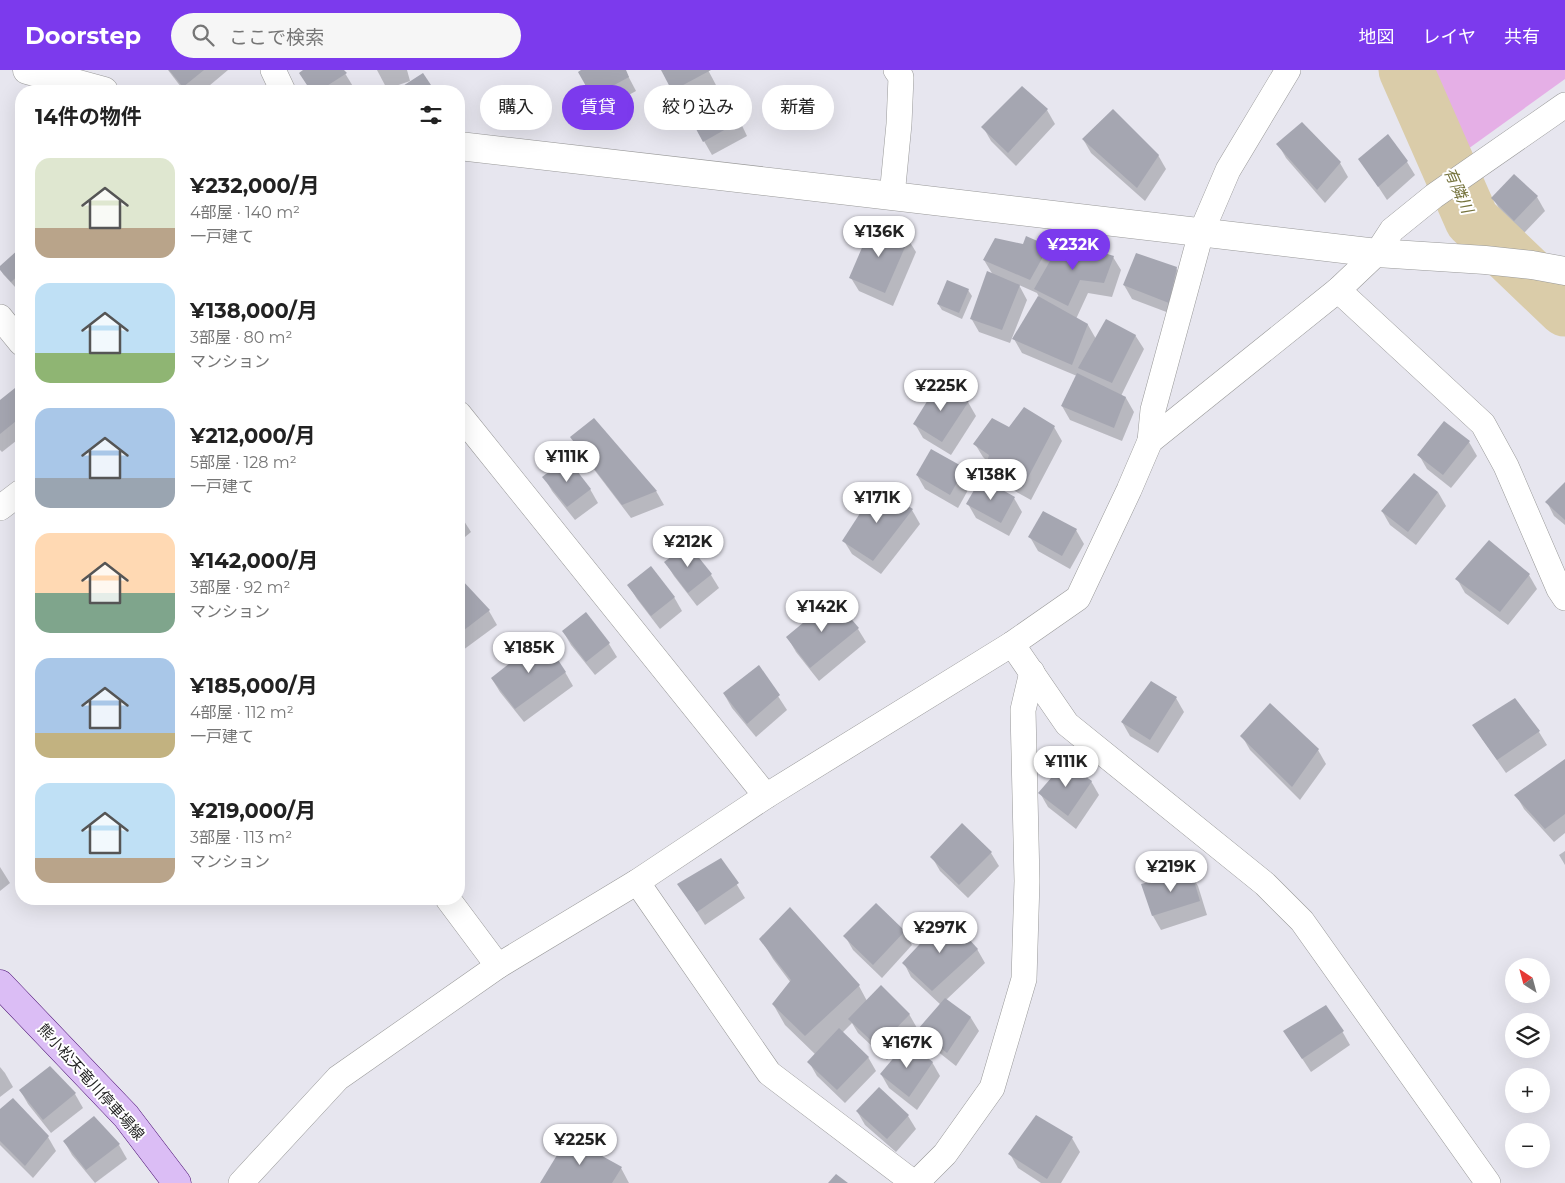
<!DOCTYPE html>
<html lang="ja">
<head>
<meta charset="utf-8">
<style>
  :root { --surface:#fff; --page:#f6f6f6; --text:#222; --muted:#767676; --accent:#7c3aed }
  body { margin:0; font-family:Montserrat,"Noto Sans JP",sans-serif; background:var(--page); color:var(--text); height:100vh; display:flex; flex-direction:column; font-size:19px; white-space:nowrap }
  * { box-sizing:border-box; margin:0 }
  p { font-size:16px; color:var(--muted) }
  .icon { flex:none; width:28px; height:28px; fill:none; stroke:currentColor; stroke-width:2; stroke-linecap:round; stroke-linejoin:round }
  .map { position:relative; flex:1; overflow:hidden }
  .details { position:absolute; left:15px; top:15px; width:450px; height:820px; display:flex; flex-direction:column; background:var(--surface); border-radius:20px; box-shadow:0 5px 20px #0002 }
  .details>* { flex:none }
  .hud { position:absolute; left:480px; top:15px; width:475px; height:45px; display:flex; gap:10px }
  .needle { width:32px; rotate:324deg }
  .controls { position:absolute; left:1505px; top:888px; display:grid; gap:10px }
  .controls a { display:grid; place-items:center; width:45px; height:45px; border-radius:50%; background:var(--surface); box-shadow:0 5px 20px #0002; font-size:25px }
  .price { position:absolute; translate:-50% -42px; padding:0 11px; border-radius:18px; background:#fff; color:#222; font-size:16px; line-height:32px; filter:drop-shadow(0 1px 2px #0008) }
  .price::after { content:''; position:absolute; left:50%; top:30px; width:15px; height:11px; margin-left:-8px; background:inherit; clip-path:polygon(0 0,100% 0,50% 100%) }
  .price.selected { background:var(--accent); color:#fff }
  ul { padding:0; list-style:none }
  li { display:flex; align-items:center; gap:15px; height:125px; padding:0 20px }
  li span { display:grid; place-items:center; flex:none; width:140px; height:100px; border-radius:15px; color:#555 }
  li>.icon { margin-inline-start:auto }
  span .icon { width:60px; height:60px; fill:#fffc; stroke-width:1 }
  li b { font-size:21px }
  h2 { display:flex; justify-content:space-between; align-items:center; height:60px; padding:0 20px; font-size:21px }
  .pill { padding:0 18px; border-radius:22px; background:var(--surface); box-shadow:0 5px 20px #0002; font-size:18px; line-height:45px }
  .pill.selected { background:var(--accent); color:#fff }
  header { display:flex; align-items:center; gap:30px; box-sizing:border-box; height:70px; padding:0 25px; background:var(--accent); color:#fff }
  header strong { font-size:24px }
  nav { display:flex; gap:28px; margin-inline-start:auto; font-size:18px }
  .search { width:350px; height:45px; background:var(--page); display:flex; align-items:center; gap:12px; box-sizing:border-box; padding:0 18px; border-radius:28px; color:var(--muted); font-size:19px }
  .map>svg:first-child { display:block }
  .grass { fill:#e5afe6 }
  .shadow { fill:#0003 }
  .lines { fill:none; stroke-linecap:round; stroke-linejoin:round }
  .river { stroke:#dacca9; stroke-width:55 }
  .building { fill:#a5a6b1 }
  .minor-casing { stroke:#999; stroke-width:26 }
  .tertiary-casing { stroke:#999; stroke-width:29 }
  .secondary-casing { stroke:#470c70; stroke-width:29 }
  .minor { stroke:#fff; stroke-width:25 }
  .tertiary { stroke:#fff; stroke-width:28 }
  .secondary { stroke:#dbbdf5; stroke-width:28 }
  .labels { text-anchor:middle; stroke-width:4; stroke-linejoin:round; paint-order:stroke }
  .street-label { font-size:15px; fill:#1f1f1f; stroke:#fff }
  .water-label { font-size:16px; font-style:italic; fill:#74723b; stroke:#fff }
</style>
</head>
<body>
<header>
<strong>Doorstep</strong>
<div class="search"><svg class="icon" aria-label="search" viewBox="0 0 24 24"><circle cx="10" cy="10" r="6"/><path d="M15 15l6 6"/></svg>ここで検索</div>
<nav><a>地図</a><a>レイヤ</a><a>共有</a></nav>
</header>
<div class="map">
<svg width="1565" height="1113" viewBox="0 0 1565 1113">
  <rect width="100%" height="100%" fill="#e7e6ef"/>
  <polygon class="grass" points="1422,0 1565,0 1565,9 1461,84"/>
  <g class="shadow">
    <polygon points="168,0 228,0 203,21 184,21"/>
    <polygon points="305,0 343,0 354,18 348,21 311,21 300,3"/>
    <polygon points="377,0 407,0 410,11 387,19"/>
    <polygon points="584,0 625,0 636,21 601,40 593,26"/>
    <polygon points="662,0 708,0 716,15 681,34"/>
    <polygon points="1047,40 1055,54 1016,96 991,71 983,57"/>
    <polygon points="735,41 747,66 712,85 704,71"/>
    <polygon points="1083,69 1158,85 1166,99 1145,131 1091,83"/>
    <polygon points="1278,74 1340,93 1348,107 1325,133 1286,88"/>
    <polygon points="1360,89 1407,92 1415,105 1387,130"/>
    <polygon points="1537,127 1545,141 1523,164 1501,142 1493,128"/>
    <polygon points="908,169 916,182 893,236 859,221 851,208"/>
    <polygon points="1024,176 1048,176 1054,187 1113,187 1121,200 1112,227 1088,223 1076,249 1088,255 1096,269 1135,265 1144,279 1121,326 1126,328 1134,342 1122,371 1070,350 1062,336 1077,306 1022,283 1014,269 1039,227 1037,223 1019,215 1027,230 1010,273 979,262 971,248 993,205 984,190"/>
    <polygon points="20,179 21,181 21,213 16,218 3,204 0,198"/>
    <polygon points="1176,198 1184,212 1177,246 1132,229 1124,215"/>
    <polygon points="968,220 972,226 962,249 942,240 938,234"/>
    <polygon points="20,316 21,318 21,367 2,382 0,380 0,331"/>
    <polygon points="968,332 976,346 951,385 923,368 915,354"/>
    <polygon points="594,350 656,421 664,435 631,448 580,381 572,367"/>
    <polygon points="1054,357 1062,371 1031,430 995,410 987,396 988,392 983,387 975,374 1009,359"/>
    <polygon points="1469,372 1477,386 1451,418 1427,399 1419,385"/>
    <polygon points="964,399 972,413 958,438 925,419 917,405"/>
    <polygon points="544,407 590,419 598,433 575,450 552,421"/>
    <polygon points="982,410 1014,428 1022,442 1009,466 976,448 968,434"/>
    <polygon points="1565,413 1565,455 1554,446 1547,432"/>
    <polygon points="878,419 912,440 920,454 881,504 852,484 844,471"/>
    <polygon points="1438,422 1446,436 1416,475 1390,455 1382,441"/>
    <polygon points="1043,442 1076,460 1084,474 1070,499 1038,481 1030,467"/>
    <polygon points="459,443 471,462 459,472"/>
    <polygon points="1489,472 1529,505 1537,519 1508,555 1465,523 1457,509"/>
    <polygon points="666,493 711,505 719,518 697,536 674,506"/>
    <polygon points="461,511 489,541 497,555 459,583 459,513"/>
    <polygon points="629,516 674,527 682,541 660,559 637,529"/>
    <polygon points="833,530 858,559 866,572 819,611 796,582 788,568"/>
    <polygon points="563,561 609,574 617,587 595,605 571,575"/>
    <polygon points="759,597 787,640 756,667 732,638 724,624"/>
    <polygon points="565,602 573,616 524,652 500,622 492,609"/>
    <polygon points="1176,628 1184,642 1158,683 1130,666 1122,652"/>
    <polygon points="1515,629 1539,662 1547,675 1506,703 1482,669 1474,655"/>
    <polygon points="1242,666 1318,680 1326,694 1300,730 1250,680"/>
    <polygon points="1565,691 1565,763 1554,772 1524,739 1516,725"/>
    <polygon points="1091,711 1099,725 1076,759 1048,737 1040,723"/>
    <polygon points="1565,781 1565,795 1559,785"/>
    <polygon points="991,783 999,796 968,828 940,801 932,787"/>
    <polygon points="721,789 745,828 705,855 679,814"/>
    <polygon points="0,797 10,813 0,821"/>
    <polygon points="1190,803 1198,816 1207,845 1161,860 1153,846 1143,815"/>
    <polygon points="904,861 912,875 882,908 853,880 845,866"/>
    <polygon points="761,869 859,916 867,931 909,944 917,958 887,990 858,963 852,953 842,963 868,987 876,1001 845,1033 817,1006 809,992 816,985 785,955 773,934 791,913 773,889"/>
    <polygon points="977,879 985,893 946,930 971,948 979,961 956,996 927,973 919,959 941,935 911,907 904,893"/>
    <polygon points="1284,961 1342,961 1350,975 1311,1002"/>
    <polygon points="932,992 940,1006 917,1040 889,1018 881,1004"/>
    <polygon points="0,997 5,1003 13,1017 0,1027"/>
    <polygon points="20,1020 75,1024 83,1038 51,1063 28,1034"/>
    <polygon points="13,1030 48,1067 56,1081 33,1108 0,1075 0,1040"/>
    <polygon points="857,1041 908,1046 916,1059 896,1082 865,1055"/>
    <polygon points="1072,1068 1080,1082 1061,1113 1041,1113 1018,1098 1010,1084"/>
    <polygon points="64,1071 119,1075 127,1089 95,1113 72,1085"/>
    <polygon points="621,1098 629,1113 541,1113"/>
  </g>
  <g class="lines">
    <polyline class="river" points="1406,0 1472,150 1565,239"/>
  </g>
  <g class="building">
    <polygon points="169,0 204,0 183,17"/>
    <polygon points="303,0 344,0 347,3 319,21 311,21 299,3"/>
    <polygon points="581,0 626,0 629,7 592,27 578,2"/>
    <polygon points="661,0 711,0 672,21"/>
    <polygon points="423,3 435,21 395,21"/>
    <polygon points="1022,16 1048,39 1008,83 981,57"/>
    <polygon points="727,26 740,51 703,72 689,46"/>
    <polygon points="1113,39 1159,85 1137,118 1082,69"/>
    <polygon points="1302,52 1341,92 1317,120 1276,74"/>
    <polygon points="1388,64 1408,91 1378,117 1358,89"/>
    <polygon points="1514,104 1538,126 1514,151 1491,128"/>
    <polygon points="873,152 909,168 885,223 849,208"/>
    <polygon points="1026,166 1049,176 1030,210 983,190 995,168 1023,174"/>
    <polygon points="1062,170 1114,186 1104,213 1080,210 1068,236 1034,219"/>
    <polygon points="20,178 21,179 21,203 11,212 0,200 0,196"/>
    <polygon points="1136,183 1177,197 1169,233 1123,215"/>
    <polygon points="987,201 1020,215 1002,260 970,249"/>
    <polygon points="947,210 969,219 959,243 937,234"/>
    <polygon points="1038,226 1088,254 1072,295 1012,269"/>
    <polygon points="1106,249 1136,265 1112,313 1078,298"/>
    <polygon points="1077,303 1126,327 1114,358 1061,336"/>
    <polygon points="939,312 969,331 942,372 913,354"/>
    <polygon points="20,314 21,316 21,347 0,364 0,330"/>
    <polygon points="1024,337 1055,356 1023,417 986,396 989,385 973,374 992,348 1009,357"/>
    <polygon points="594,348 657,421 622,435 570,367"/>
    <polygon points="1444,351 1470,371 1443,405 1417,385"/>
    <polygon points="931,379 965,398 950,425 916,405"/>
    <polygon points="567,388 591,419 567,437 542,407"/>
    <polygon points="1414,403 1438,422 1408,462 1381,441"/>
    <polygon points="981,408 1015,427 1001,453 966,434"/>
    <polygon points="1565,412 1565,450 1545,432"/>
    <polygon points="877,417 913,439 873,491 842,471"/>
    <polygon points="1043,441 1077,459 1062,486 1028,467"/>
    <polygon points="1489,470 1530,504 1500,542 1455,509"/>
    <polygon points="688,474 712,504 688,523 664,492"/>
    <polygon points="651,496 675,527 651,546 627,515"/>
    <polygon points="461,509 490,540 459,564 459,511"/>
    <polygon points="833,528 859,558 810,598 786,567"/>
    <polygon points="586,542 610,573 586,592 562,561"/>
    <polygon points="543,567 566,602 515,639 491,608"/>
    <polygon points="759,595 780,625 747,654 723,623"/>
    <polygon points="1151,611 1177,627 1150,670 1121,652"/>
    <polygon points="1515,628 1540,661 1497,690 1472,655"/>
    <polygon points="1270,633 1319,679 1292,717 1240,666"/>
    <polygon points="1565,689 1565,744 1545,759 1514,725"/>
    <polygon points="1065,692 1092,711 1068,746 1038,723"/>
    <polygon points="962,753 992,782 959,815 930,787"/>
    <polygon points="721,788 739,813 697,842 677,814"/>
    <polygon points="1191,801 1200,831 1152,846 1141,814"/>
    <polygon points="876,833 905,861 873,895 843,866"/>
    <polygon points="790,837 860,915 805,966 772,934 791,910 759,869"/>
    <polygon points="947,845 978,879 932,921 902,893"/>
    <polygon points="881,915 910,944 878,977 848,949"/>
    <polygon points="945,928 971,947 947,983 918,959"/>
    <polygon points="1326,935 1344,961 1302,989 1283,961"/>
    <polygon points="839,958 869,987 837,1020 807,992"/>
    <polygon points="907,972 933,992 909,1027 880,1004"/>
    <polygon points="50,996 76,1023 43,1050 19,1020"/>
    <polygon points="879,1017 909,1045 887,1069 856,1041"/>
    <polygon points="13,1028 49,1066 25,1096 0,1071 0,1039"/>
    <polygon points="1036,1045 1073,1067 1047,1109 1008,1084"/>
    <polygon points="94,1046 120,1074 86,1100 63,1071"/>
    <polygon points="568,1067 622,1097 612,1113 540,1113"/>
    <polygon points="836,1104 848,1113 828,1113"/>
  </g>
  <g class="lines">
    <g class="minor-casing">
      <g id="minor">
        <polyline points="273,0 283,21"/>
        <polyline points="892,126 899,54 901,7 896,0"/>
        <polyline points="1338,220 1483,354 1506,396 1559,519 1565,528"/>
        <polyline points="0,247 21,273"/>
        <polyline points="459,344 766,726"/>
        <polyline points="1150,371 1153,340 1201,163 1228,100 1288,0"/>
        <polyline points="0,438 21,422"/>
        <polyline points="1012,574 1067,654 1265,814 1302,851 1488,1113"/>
        <polyline points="637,812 769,1003 914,1113"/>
        <polyline points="448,829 498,896"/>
        <polyline points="241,1113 338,1008 498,896 637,812 766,726 1012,574 1078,528 1129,420 1150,371 1338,220 1377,183 1392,160 1434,126 1565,35"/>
        <polyline points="916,1113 945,1084 992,1018 1024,909 1027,811 1023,640 1032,602"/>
      </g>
    </g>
    <g class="tertiary-casing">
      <g id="tertiary">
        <polyline points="27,0 104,21"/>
        <polyline points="459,76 892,126 1377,183 1485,190 1532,195 1565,201"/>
      </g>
    </g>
    <g class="secondary-casing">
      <polyline id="secondary" points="0,914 126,1046 177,1113"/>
    </g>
    <use href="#minor" class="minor"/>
    <use href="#tertiary" class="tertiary"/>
    <use href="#secondary" class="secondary"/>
  </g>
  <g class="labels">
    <g class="street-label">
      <text transform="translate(91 1012) rotate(48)" y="5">熊小松天竜川停車場線</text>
    </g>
    <g class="water-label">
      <text transform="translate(1459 120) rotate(66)" y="6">有隣川</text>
    </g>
  </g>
</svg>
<div class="controls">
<a><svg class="needle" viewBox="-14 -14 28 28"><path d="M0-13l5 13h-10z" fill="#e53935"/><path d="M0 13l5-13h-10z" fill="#767676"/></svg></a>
<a><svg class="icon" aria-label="layers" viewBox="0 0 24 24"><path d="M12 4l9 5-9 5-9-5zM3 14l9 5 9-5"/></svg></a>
<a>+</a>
<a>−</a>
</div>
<b class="price" style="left:879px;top:188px">¥136K</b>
<b class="price selected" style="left:1073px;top:201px">¥232K</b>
<b class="price" style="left:941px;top:342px">¥225K</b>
<b class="price" style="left:567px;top:413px">¥111K</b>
<b class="price" style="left:991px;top:431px">¥138K</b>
<b class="price" style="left:877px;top:454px">¥171K</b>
<b class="price" style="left:688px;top:498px">¥212K</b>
<b class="price" style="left:822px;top:563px">¥142K</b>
<b class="price" style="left:529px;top:604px">¥185K</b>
<b class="price" style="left:1066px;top:718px">¥111K</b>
<b class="price" style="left:1171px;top:823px">¥219K</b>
<b class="price" style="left:940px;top:884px">¥297K</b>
<b class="price" style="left:907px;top:999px">¥167K</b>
<b class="price" style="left:580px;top:1096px">¥225K</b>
<div class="hud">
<a class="pill">購入</a>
<a class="pill selected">賃貸</a>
<a class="pill">絞り込み</a>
<a class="pill">新着</a>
</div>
<section class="details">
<h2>14件の物件<svg class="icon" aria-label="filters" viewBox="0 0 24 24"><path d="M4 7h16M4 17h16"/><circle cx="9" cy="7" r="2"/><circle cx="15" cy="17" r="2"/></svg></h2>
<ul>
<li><span style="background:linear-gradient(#dfe7d0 70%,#b9a48a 0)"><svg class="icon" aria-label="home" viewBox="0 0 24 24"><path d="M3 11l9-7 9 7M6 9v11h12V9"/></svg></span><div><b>¥232,000/月</b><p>4部屋 · 140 m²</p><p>一戸建て</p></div></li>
<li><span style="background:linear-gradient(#bfe0f5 70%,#8fb573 0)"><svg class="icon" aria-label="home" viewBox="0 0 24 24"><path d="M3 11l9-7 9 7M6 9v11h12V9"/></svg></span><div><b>¥138,000/月</b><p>3部屋 · 80 m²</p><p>マンション</p></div></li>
<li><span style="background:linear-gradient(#a9c7e8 70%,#9aa5b1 0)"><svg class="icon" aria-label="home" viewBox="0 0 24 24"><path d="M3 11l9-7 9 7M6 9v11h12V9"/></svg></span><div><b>¥212,000/月</b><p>5部屋 · 128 m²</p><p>一戸建て</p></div></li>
<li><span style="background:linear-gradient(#ffd9b3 60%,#7fa58c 0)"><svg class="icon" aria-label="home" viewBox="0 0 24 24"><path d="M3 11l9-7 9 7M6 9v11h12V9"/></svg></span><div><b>¥142,000/月</b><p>3部屋 · 92 m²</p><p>マンション</p></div></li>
<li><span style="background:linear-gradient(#a9c7e8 75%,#c2b280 0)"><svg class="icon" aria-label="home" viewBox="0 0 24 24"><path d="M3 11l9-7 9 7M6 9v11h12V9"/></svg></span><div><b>¥185,000/月</b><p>4部屋 · 112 m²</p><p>一戸建て</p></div></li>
<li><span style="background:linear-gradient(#bfe0f5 75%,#b9a48a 0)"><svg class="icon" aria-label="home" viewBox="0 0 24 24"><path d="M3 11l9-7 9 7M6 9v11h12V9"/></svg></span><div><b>¥219,000/月</b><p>3部屋 · 113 m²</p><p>マンション</p></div></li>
</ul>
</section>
</div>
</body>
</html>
